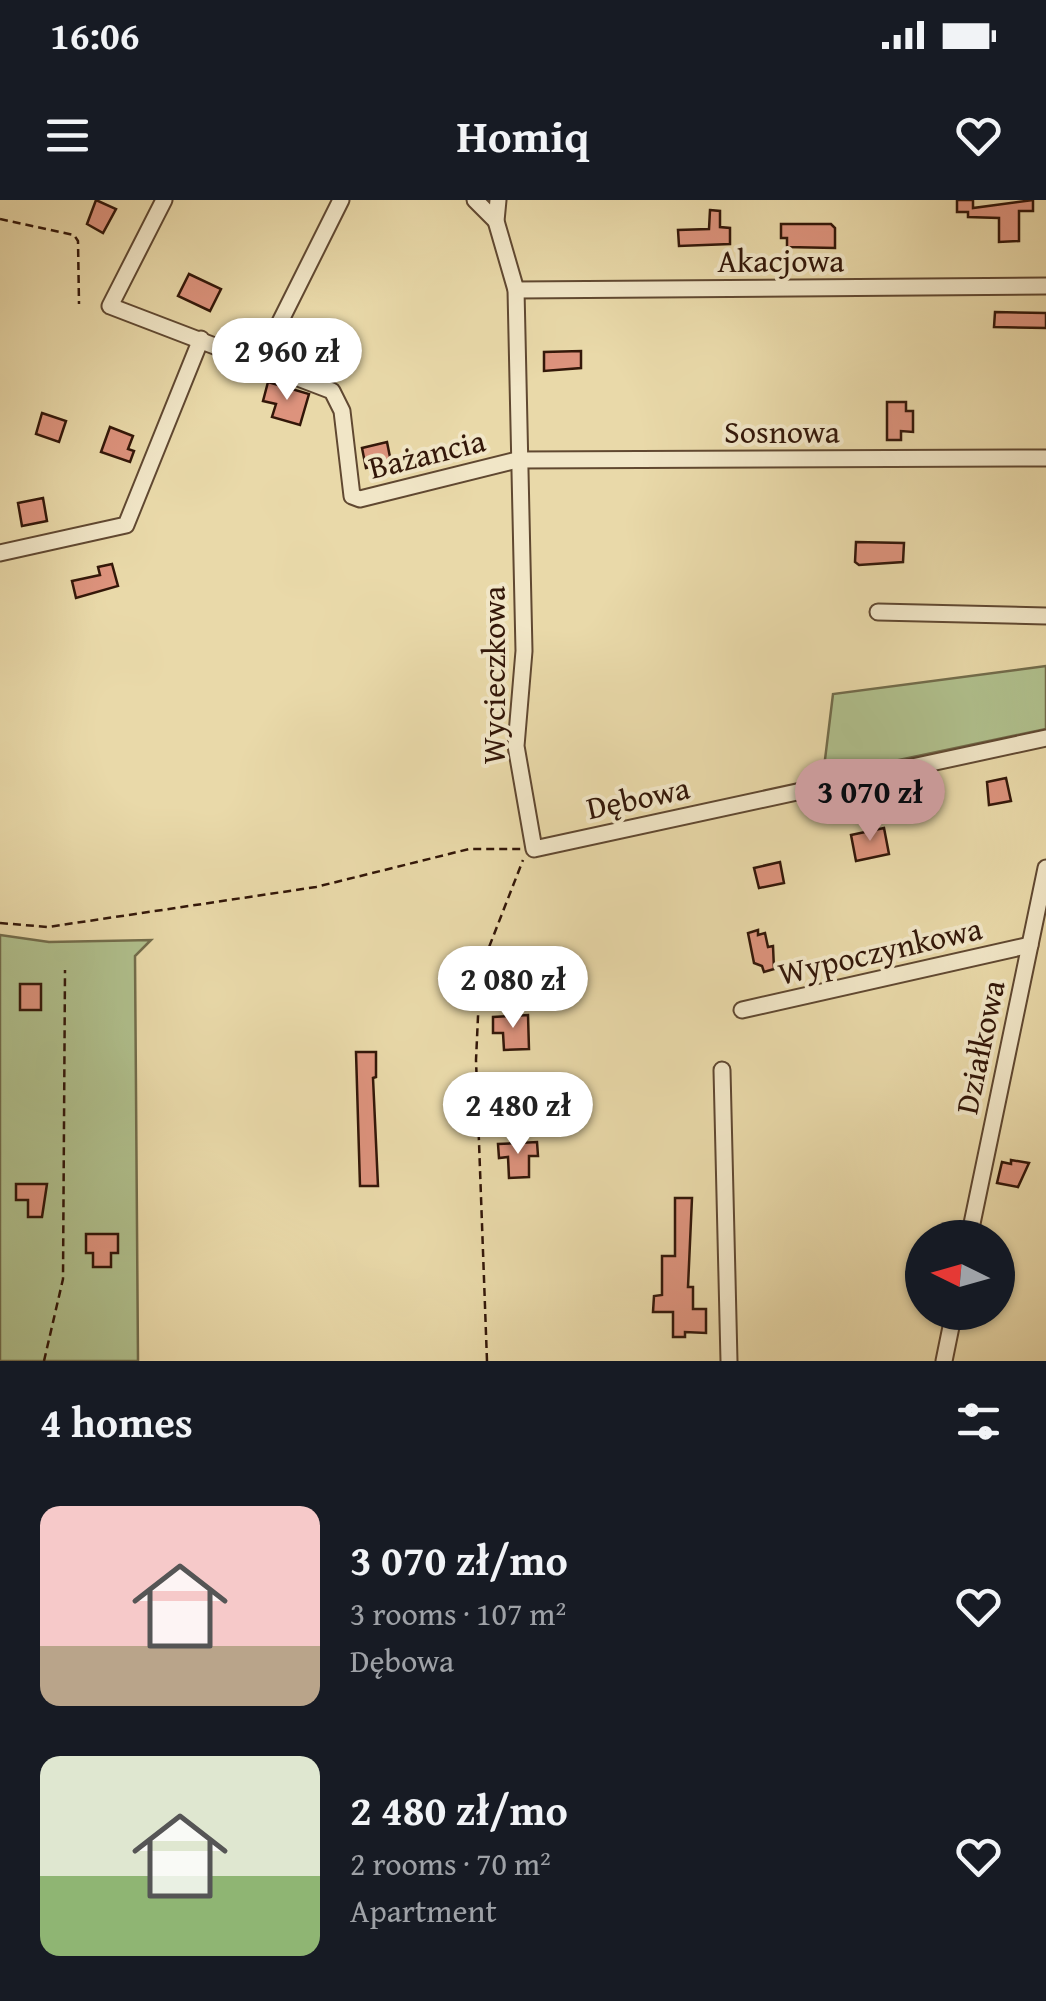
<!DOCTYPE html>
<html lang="en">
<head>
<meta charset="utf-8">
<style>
  :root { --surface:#171b24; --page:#20242c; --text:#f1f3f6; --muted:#9ea1a6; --accent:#c59692 }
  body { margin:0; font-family:"Gentium Book Plus",serif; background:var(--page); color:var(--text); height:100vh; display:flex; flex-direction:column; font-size:38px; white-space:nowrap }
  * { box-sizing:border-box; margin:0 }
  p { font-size:32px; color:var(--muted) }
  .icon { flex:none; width:55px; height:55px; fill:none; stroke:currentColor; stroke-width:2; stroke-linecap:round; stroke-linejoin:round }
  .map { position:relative; height:1161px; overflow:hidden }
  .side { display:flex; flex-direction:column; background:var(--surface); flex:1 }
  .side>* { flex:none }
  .needle { width:65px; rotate:275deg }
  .buttons { position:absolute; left:905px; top:1020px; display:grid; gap:20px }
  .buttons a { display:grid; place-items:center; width:110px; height:110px; border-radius:50%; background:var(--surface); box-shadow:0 2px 8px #0004; font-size:50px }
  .price { position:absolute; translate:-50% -85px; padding:0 22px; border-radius:35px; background:#fff; color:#222; font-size:32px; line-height:65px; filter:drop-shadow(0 2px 5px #0008) }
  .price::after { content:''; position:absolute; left:50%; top:60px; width:30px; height:22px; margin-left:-15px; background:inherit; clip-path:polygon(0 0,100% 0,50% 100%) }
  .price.current { background:var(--accent); color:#111 }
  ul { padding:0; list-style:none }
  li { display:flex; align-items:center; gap:30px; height:250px; padding:0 40px }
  li span { display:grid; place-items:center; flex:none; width:280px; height:200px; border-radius:20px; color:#555 }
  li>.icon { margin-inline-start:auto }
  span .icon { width:120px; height:120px; fill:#fffc; stroke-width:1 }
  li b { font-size:42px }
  h2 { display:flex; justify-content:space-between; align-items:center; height:120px; padding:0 40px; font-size:42px }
  .status { display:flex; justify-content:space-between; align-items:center; height:70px; padding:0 50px; background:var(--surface); direction:ltr }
  .status svg { height:28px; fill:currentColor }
  header { display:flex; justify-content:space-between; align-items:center; height:130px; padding:0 40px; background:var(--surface); font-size:45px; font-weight:600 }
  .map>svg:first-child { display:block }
  .green { fill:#b0c08d; stroke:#726c4b; stroke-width:2.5 }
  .building { fill:#dd937d; stroke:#331709; stroke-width:2.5 }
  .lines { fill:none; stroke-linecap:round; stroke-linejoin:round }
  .minor-casing { stroke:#604831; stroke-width:19 }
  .path { stroke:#331709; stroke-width:2.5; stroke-dasharray:8 5; stroke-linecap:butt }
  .minor { stroke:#f1e6c7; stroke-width:15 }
  .labels { text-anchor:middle; stroke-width:8; stroke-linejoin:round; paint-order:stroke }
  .street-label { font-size:32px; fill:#331709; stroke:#f1e6c7 }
</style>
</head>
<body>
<div class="status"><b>16:06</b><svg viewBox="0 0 49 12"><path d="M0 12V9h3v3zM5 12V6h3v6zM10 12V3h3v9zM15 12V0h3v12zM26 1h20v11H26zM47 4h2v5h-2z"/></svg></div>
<header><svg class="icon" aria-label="menu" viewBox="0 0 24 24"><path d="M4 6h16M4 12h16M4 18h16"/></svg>Homiq<svg class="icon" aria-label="heart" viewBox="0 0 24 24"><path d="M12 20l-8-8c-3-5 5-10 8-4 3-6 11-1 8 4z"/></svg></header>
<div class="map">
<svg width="1046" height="1161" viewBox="0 0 1046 1161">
  <rect width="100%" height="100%" fill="#e9d9a9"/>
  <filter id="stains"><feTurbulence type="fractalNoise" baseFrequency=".002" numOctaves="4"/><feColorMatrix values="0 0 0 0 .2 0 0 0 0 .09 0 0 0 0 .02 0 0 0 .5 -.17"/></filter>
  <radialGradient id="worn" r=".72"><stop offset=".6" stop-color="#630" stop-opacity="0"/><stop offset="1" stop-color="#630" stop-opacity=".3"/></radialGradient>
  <g class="green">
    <polygon points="1046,466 1046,529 823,576 833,494"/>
    <polygon points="0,735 49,742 151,740 135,756 138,1161 0,1161"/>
  </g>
  <g class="building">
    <polygon points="96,0 116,9 103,33 87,24"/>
    <polygon points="957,0 973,0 973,8 1033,0 1033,11 1019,11 1019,41 999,42 999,18 968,17 968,12 957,12"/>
    <polygon points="710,10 720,11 720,27 730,28 730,44 679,46 678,30 709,29"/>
    <polygon points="781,24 831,24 835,28 835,48 787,47 787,38 781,38"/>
    <polygon points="189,74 221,89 210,111 178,96"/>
    <polygon points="995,112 1046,113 1046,128 994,127"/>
    <polygon points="581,151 581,168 544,171 544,152"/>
    <polygon points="268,182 309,194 300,225 272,217 276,204 263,201"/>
    <polygon points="887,202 906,202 906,211 913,211 913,232 901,231 901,240 887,240"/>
    <polygon points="42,213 66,221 59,242 36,234"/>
    <polygon points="110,227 133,236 128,249 134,251 130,262 101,252"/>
    <polygon points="387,242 391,262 366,268 362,248"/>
    <polygon points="43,298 47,321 22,326 18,303"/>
    <polygon points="856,342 904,343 903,362 859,365 855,362"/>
    <polygon points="112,364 118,386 76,398 72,381 100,375 98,367"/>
    <polygon points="1006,578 1011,601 989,605 987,582"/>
    <polygon points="884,628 889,654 856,661 851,635"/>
    <polygon points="780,662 784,683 759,688 754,668"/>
    <polygon points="758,730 758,735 765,733 768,747 773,746 774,769 764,772 762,766 754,763 748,733"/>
    <rect x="20" y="784" width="21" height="26"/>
    <polygon points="528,815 529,849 504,850 503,833 493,833 493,817"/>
    <polygon points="356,852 376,852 376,877 373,878 378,986 360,986"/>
    <polygon points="537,942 538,956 529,956 529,977 509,978 508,957 499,958 498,944"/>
    <polygon points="1011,960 1029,963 1018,987 997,983 1002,962 1011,964"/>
    <polygon points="16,984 47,984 42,1017 28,1017 28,1000 16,1000"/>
    <polygon points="675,998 692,998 688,1087 693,1087 693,1109 706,1109 706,1133 685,1132 685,1137 673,1137 673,1112 653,1112 654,1096 662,1095 662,1056 675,1056"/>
    <polygon points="86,1034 118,1034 118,1053 111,1053 111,1067 93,1067 93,1053 86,1053"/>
  </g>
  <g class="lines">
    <g class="minor-casing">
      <g id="minor">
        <polyline points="164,0 110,106 332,191 342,211 352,296 360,299 517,260 1046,258"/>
        <polyline points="475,0 496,21"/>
        <polyline points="498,0 496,21 516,90 524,451 516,546 534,649 1046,538"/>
        <polyline points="516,90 1046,86"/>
        <polyline points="264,163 276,130 341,0"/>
        <polyline points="0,353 126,325 201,139"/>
        <polyline points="878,412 1046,416"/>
        <polyline points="742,810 1030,745"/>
        <polyline points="722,870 729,1161"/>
        <polyline points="969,1038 1046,668"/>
        <polyline points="944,1161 954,1112"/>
      </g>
    </g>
    <g class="path">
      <polyline points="0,19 74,35 78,41 79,104"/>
      <polyline points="0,723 48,727 316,687 469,649 521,649"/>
      <polyline points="44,1161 63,1079 65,770"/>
      <polyline points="487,1161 476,860 479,795 484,760 523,660"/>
    </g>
    <use href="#minor" class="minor"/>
  </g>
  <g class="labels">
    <g class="street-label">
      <text x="781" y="72">Akacjowa</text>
      <text x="782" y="243">Sosnowa</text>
      <text transform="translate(427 254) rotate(-14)" y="11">Bażancia</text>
      <text transform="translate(494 475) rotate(-90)" y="11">Wycieczkowa</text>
      <text transform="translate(638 598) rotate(-12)" y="11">Dębowa</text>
      <text transform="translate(880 751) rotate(-13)" y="11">Wypoczynkowa</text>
      <text transform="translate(980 847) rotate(-78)" y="11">Działkowa</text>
    </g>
  </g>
  <rect width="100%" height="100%" filter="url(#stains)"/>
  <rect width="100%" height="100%" fill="url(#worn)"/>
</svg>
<div class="buttons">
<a><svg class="needle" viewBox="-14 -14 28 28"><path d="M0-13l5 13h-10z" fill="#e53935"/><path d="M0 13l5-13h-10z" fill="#9ea1a6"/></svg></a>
</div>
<b class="price" style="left:287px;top:203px">2 960 zł</b>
<b class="price current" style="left:870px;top:644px">3 070 zł</b>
<b class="price" style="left:513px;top:831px">2 080 zł</b>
<b class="price" style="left:518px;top:957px">2 480 zł</b>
</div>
<section class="side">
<h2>4 homes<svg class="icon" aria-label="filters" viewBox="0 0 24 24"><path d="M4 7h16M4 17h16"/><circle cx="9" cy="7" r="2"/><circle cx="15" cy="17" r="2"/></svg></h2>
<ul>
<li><span style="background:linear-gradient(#f6c9c9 70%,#b9a48a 0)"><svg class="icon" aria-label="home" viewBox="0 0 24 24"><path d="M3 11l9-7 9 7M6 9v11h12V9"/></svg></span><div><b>3 070 zł/mo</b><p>3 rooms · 107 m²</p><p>Dębowa</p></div><svg class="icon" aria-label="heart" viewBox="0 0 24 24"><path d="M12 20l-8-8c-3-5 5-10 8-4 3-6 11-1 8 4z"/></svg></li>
<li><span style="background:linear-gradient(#dfe7d0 60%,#8fb573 0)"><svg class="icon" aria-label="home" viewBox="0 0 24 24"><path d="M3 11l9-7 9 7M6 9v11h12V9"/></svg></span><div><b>2 480 zł/mo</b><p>2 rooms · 70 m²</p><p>Apartment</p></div><svg class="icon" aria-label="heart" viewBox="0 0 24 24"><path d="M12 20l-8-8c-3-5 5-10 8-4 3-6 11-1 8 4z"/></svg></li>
</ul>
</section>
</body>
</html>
